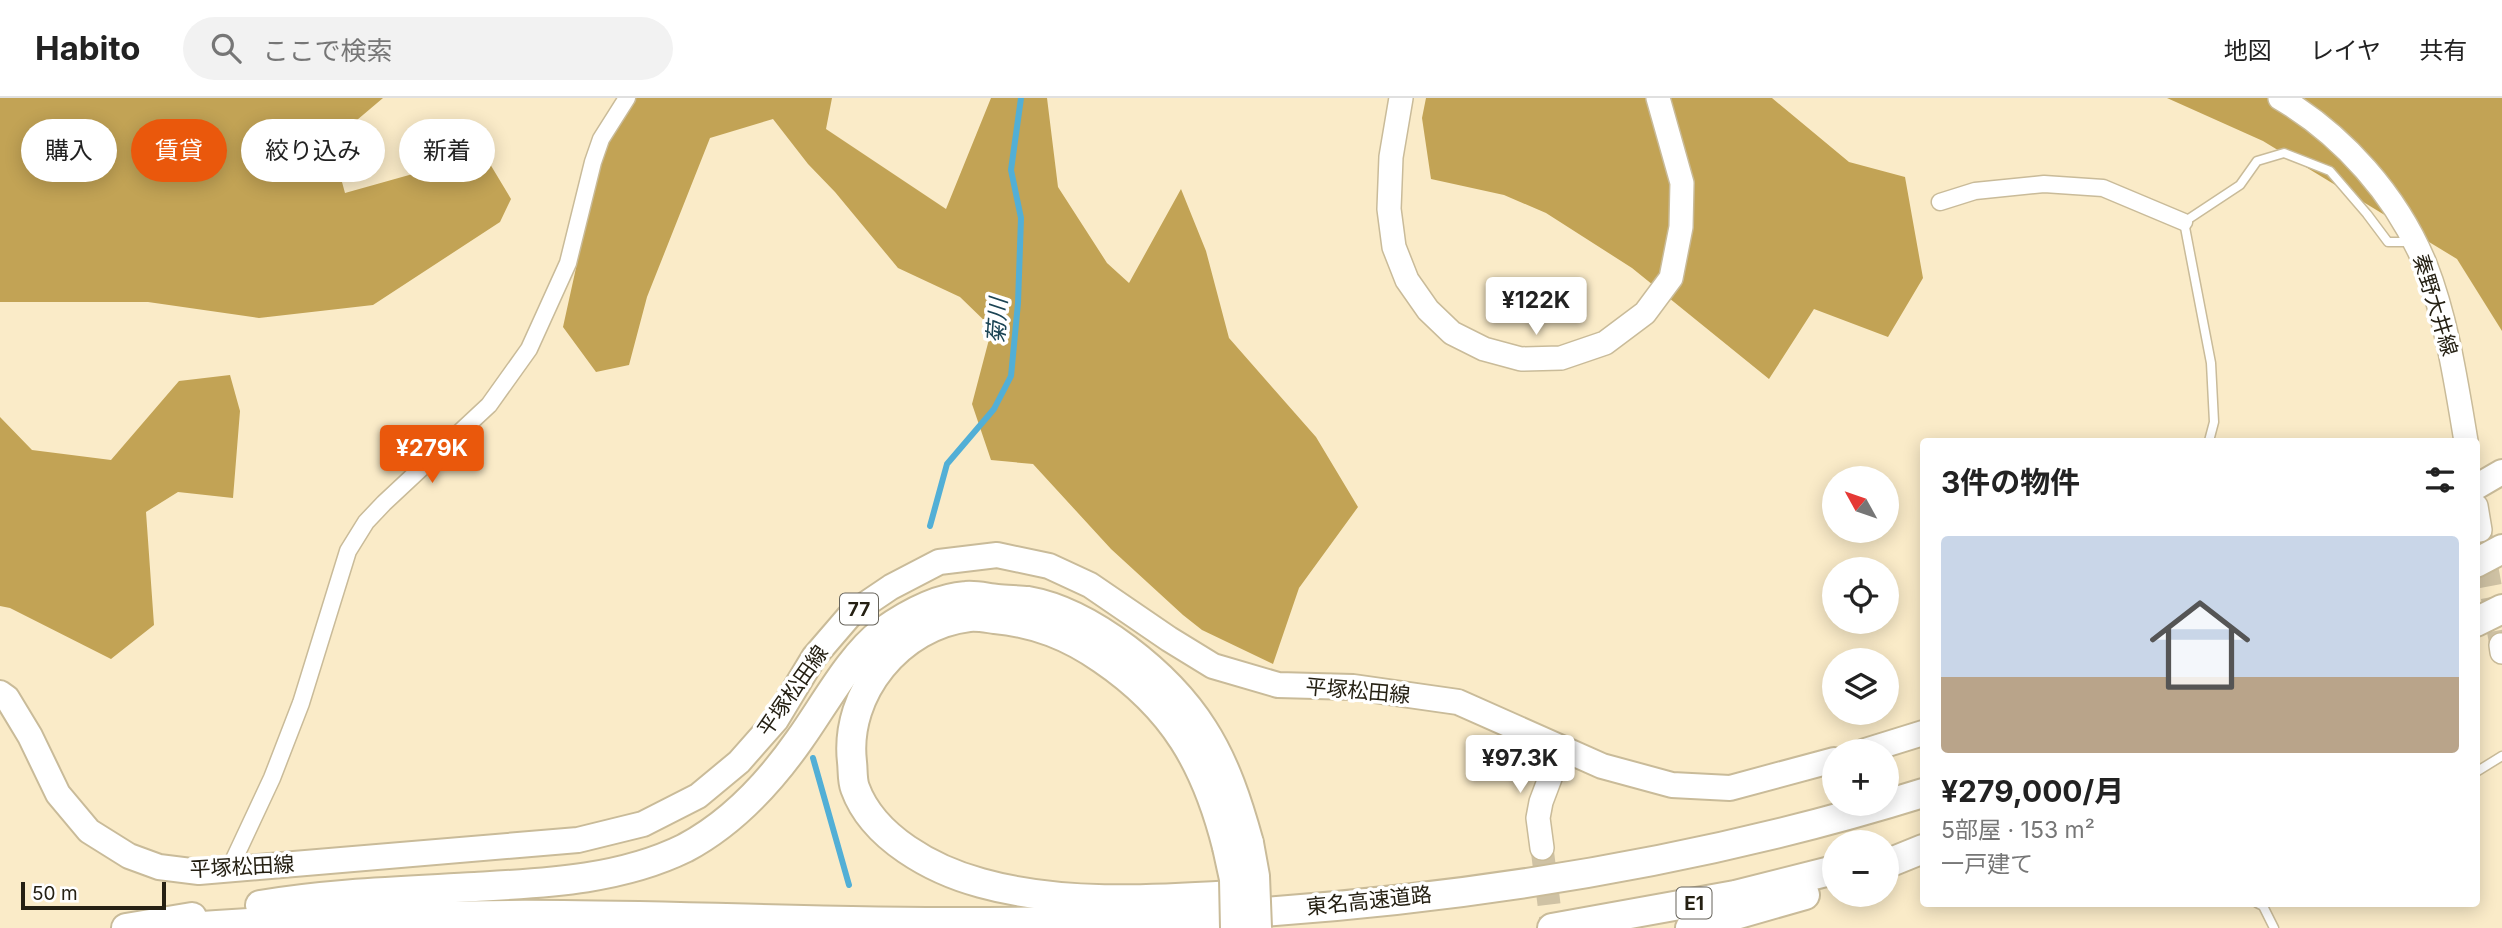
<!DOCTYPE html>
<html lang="ja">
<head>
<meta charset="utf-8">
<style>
  :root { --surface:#fff; --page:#f2f2f2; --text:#222; --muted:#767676; --line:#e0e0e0; --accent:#ea580c }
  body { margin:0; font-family:Inter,"Noto Sans JP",sans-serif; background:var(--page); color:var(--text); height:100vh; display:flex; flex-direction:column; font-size:26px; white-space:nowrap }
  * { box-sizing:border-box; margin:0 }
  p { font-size:23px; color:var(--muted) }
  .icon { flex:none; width:38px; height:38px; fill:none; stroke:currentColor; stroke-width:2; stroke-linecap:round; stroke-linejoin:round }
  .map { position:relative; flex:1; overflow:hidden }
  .side { position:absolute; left:1920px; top:340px; width:560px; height:469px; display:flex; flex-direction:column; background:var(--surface); border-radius:7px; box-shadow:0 4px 18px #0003 }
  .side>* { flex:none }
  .guide { position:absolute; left:21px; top:21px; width:665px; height:63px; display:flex; gap:14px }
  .needle { width:46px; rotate:310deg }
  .controls { position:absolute; left:1822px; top:368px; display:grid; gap:14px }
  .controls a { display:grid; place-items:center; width:77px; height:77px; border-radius:50%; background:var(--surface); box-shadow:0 4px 18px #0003; font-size:35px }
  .scale { position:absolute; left:21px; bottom:18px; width:145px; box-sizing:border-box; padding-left:7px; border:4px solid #252013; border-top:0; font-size:19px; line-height:24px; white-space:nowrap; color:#252013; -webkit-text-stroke:5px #fff; paint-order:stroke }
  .price { position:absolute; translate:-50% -60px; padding:0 16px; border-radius:7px; background:#fff; color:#222; font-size:23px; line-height:46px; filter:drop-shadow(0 2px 4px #0008) }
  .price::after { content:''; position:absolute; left:50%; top:42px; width:21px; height:16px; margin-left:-10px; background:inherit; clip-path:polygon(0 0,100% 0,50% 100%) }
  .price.selected { background:var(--accent); color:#fff }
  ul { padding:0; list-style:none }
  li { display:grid; align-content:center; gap:14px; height:371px; padding:0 21px }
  li span { display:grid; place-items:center; height:217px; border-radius:7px; color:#555 }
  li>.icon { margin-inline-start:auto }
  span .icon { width:126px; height:126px; fill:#fffc; stroke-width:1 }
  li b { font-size:30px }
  h2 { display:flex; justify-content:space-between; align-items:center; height:84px; padding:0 21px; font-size:30px }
  .pill { padding:0 24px; border-radius:32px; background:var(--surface); box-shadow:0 4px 18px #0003; font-size:24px; line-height:63px }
  .pill.selected { background:var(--accent); color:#fff }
  header { display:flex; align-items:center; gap:42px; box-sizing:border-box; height:98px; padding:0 35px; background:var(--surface); border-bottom:2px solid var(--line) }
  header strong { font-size:33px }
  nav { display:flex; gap:38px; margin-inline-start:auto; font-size:24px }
  .search { width:490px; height:63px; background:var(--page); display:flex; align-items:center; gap:18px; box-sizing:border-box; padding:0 24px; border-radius:38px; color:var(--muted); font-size:26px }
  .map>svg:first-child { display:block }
  .forest { fill:#c2a355 }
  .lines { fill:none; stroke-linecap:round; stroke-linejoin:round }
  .stream { stroke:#52afd6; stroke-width:6 }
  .secondary-tunnel { stroke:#cfc2a4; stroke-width:23; stroke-dasharray:23 11; stroke-linecap:butt }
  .lane-casing { stroke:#c9bb99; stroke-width:11 }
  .street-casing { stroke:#c9bb99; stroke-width:19 }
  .secondary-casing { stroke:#c9bb99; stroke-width:26 }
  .primary-casing { stroke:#c9bb99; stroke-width:28 }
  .highway-casing { stroke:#c9bb99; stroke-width:32 }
  .lane { stroke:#fff; stroke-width:8 }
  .street { stroke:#fff; stroke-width:16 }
  .secondary { stroke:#fff; stroke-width:23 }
  .primary { stroke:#fff; stroke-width:24 }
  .highway { stroke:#fff; stroke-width:28 }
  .highway-bridge-casing { stroke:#c9bb99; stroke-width:32; stroke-linecap:butt }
  .highway-bridge { stroke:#fff; stroke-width:28 }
  .labels { text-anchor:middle; stroke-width:7; stroke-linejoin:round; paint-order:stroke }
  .shield { fill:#fff; stroke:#66635a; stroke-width:2 }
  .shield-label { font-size:19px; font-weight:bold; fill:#252013 }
  .street-label { font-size:21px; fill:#252013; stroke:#fff }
  .water-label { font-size:23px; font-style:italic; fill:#1b4454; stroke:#fff }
</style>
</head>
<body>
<header>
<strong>Habito</strong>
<div class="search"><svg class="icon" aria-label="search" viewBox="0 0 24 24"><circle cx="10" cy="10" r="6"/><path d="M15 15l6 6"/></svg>ここで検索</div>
<nav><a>地図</a><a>レイヤ</a><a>共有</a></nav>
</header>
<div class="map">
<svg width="2502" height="830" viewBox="0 0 2502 830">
  <rect width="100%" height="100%" fill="#faebc8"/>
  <g class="forest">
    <polygon points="0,0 383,0 331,44 345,95 484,56 511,101 500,124 373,207 259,220 148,204 0,204"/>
    <polygon points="630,0 832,0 826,31 946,111 991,0 1047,0 1058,89 1107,165 1129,185 1181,91 1206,153 1229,240 1316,339 1358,409 1299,490 1273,566 1202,532 1183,517 1111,451 1033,366 991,362 972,306 992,230 960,199 898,170 835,94 808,66 773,21 710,40 647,199 629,267 596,274 563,229 607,29"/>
    <polygon points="1426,0 1772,0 1849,64 1905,79 1923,180 1888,239 1814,211 1769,281 1632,170 1546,115 1504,97 1431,81 1422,20"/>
    <polygon points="2167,0 2502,0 2502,233 2457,161 2263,43"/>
    <polygon points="230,277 240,313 233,400 178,394 146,414 154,527 111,561 10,510 0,508 0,319 32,352 111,362 179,283"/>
  </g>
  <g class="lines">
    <g class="stream">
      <polyline points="930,428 947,366 994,311 1011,278 1018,205 1021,120 1011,72 1021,0"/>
      <polyline points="813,660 849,787"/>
    </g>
    <g class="secondary-tunnel">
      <polyline points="2480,432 2501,547"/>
      <polyline points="1542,750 1552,830"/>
    </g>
    <g class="lane-casing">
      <g id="lane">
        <polyline points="2209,343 2214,324 2211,265 2184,124 2240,87 2257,63 2284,55 2330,73 2367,116 2388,144 2412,144"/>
        <polyline points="2476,674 2502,658"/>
        <polyline points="2257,805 2263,808 2274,830"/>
      </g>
    </g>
    <g class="street-casing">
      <g id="street">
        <polyline points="1940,104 1975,93 2044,86 2103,90 2184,124"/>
        <polyline points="229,772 272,680 301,605 348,453 366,424 384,405 489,307 529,251 568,165 593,64 601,41 627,0"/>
      </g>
    </g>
    <g class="secondary-casing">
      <g id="secondary">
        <polyline points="1401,0 1391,59 1389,111 1394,149 1407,182 1428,212 1452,235 1484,251 1521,261 1561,260 1605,245 1645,215 1671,180 1681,129 1682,85 1658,0"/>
        <path d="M2280,0C2343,37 2397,98 2425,166C2447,222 2456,284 2466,343"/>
        <polyline points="2476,408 2480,432"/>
        <polyline points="2501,547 2502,554"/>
        <polyline points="1542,750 1538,720 1541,704 1561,651"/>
      </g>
    </g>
    <g class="primary-casing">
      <g id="primary">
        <polyline points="2476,389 2502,374"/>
        <polyline points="0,595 7,600 30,638 58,696 89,733 129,758 159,769 199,774 578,742 643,726 698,698 739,664 776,622 814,559 851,516 891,489 939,464 997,457 1049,468 1090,487 1169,541 1213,568 1278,587 1353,589 1458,604 1602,668 1672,687 1730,690 1834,662"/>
        <polyline points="1865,653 1923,635"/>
      </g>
    </g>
    <g class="highway-casing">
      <g id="highway">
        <polyline points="2476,465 2502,451"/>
        <polyline points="2476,524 2502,511"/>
        <path d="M1227,749C1206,666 1174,610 1102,561C1069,538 1036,525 995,521C987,520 977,518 969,519C900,527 844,595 852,664C853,672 852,682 855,690C873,740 933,772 981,785C1067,809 1162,801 1249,796"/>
        <polyline points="1886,766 1923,751"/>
        <path d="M260,807C330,795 403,793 475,789C545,785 620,782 685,750C732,725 770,684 800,641C823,609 851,557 882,534C906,517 936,500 966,498C976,497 987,500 997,501C1007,502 1018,502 1028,503C1091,514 1169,577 1203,631C1225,665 1238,705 1249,745"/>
        <polyline points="126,830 192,819"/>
        <path d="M174,830C304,820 433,816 563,817C705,818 847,825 988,824C1303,823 1622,789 1923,695"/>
        <polyline points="1552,830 1735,797 1834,772"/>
        <polyline points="1690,830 1805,797"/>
      </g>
    </g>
    <use href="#lane" class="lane"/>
    <use href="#street" class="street"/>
    <use href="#secondary" class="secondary"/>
    <use href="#primary" class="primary"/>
    <use href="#highway" class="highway"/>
    <g class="highway-bridge-casing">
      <g id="highway-bridge">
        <polyline points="1249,745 1255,778 1257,830"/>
        <polyline points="1227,749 1234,781 1235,830"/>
      </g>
    </g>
    <use href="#highway-bridge" class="highway-bridge"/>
  </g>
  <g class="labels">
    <g class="shield">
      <rect x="840" y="495.5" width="38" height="31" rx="5"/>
      <rect x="1676.5" y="789.5" width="35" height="31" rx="5"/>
    </g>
    <g class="shield-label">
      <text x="859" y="518">77</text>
      <text x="1694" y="812">E1</text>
    </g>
    <g class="street-label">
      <text transform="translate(2435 207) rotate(73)" y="7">秦野大井線</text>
      <text transform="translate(793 593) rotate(-55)" y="7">平塚松田線</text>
      <text transform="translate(1358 593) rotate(5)" y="7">平塚松田線</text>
      <text transform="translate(242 769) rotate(-3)" y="7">平塚松田線</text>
      <text transform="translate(1369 803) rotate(-6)" y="7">東名高速道路</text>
    </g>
    <g class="water-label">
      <text transform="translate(997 223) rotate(-86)" y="8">菊川</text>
    </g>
  </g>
</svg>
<div class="controls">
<a><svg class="needle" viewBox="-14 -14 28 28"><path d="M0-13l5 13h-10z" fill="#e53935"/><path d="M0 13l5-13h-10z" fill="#767676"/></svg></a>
<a><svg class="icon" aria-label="locate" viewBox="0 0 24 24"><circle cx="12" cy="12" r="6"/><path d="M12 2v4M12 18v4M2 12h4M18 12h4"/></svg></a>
<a><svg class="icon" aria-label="layers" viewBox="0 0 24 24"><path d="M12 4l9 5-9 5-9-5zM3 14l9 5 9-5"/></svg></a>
<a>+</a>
<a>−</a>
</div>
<div class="scale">50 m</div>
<b class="price" style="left:1536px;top:239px">¥122K</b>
<b class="price selected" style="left:432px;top:387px">¥279K</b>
<b class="price" style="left:1520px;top:697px">¥97.3K</b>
<div class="guide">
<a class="pill">購入</a>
<a class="pill selected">賃貸</a>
<a class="pill">絞り込み</a>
<a class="pill">新着</a>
</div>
<section class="side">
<h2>3件の物件<svg class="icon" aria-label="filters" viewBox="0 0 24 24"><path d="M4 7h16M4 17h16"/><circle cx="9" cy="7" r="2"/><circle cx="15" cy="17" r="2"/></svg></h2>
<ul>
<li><span style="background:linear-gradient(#c9d6e8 65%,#b9a48a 0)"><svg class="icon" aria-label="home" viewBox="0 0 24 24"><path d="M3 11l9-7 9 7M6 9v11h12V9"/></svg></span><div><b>¥279,000/月</b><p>5部屋 · 153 m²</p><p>一戸建て</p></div></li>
</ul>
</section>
</div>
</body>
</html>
